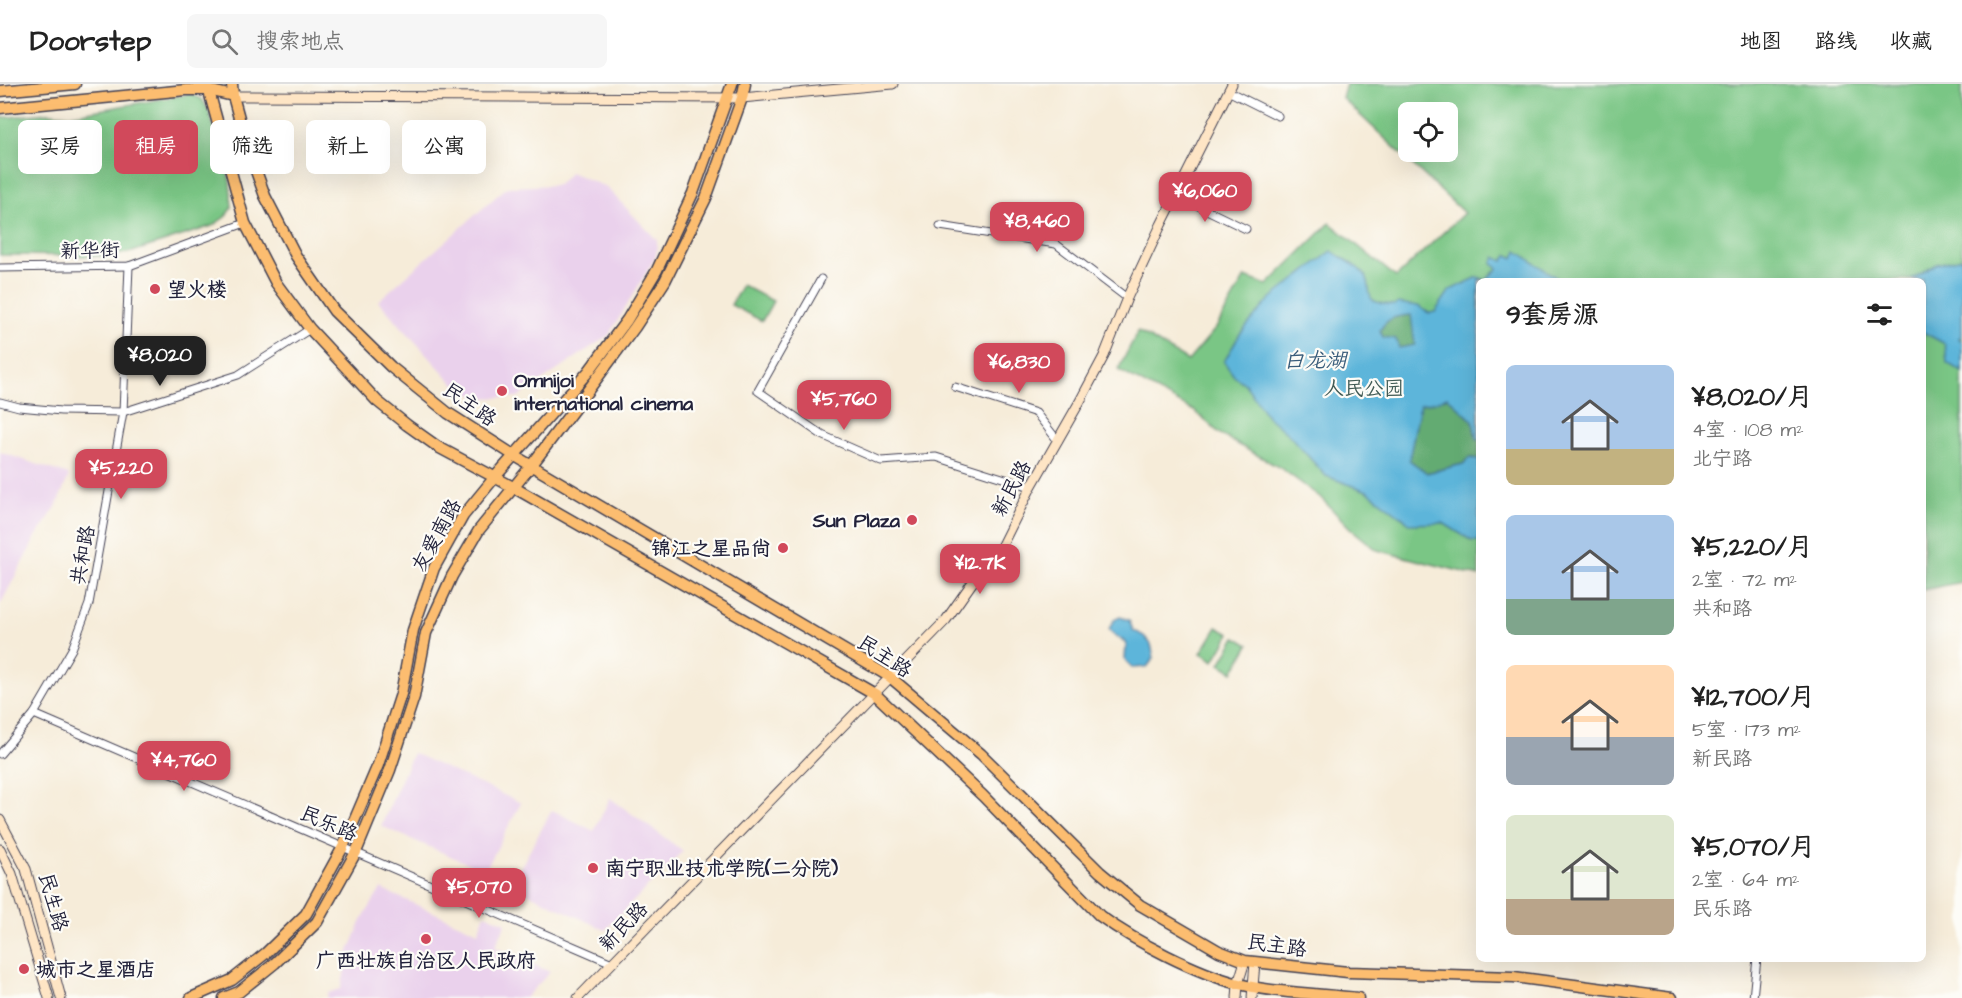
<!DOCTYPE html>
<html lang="zh">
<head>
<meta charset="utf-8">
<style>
  :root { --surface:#fff; --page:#f6f6f6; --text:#222; --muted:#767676; --line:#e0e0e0; --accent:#d1495b }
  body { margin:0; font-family:"Architects Daughter","LXGW WenKai TC",sans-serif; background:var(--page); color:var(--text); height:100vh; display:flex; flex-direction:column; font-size:22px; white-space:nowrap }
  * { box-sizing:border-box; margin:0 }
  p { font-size:20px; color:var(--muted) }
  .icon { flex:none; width:33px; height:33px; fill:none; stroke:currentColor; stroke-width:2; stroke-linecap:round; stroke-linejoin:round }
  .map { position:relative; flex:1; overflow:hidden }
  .sheet { position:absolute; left:1476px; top:194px; width:450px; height:684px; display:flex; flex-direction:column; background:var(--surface); border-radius:9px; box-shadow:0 6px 24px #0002 }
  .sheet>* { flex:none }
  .banner { position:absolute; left:18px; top:36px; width:570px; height:54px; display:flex; gap:12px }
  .fabs { position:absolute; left:1398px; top:18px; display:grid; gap:12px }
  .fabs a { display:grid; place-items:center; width:60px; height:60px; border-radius:9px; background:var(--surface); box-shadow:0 6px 24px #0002; font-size:30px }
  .price { position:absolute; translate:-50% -51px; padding:0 14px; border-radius:12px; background:var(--accent); color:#fff; font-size:20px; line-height:39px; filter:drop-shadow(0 2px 3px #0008) }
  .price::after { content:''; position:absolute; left:50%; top:36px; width:18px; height:14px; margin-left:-9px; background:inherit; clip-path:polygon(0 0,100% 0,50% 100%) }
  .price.selected { background:#222; color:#fff }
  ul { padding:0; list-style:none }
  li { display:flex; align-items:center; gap:18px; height:150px; padding:0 30px }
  li span { display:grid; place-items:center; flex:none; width:168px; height:120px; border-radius:9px; color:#555 }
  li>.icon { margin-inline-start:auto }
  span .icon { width:72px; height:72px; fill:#fffc; stroke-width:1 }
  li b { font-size:26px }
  h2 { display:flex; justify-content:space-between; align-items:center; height:72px; padding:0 30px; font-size:26px }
  .pill { padding:0 21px; border-radius:9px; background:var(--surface); box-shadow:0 6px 24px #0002; font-size:21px; line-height:54px }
  .pill.selected { background:var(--accent); color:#fff }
  header { display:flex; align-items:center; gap:36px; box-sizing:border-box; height:84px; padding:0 30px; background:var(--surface); border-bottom:2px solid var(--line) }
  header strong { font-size:28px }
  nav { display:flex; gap:33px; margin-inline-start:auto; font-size:21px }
  .search { width:420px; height:54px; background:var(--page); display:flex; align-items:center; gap:15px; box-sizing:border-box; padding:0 21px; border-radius:9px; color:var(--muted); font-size:22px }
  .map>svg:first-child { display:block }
  .built { fill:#ead1ec }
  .green { fill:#7ac685; stroke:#4e7460; stroke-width:1.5; fill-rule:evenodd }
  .forest { fill:#63ab72; stroke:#426656; stroke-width:1.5 }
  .water { fill:#5db5da; stroke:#406c8a; stroke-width:1.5; fill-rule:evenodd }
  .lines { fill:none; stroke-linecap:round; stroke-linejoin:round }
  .street-casing { stroke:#424053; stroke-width:9 }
  .secondary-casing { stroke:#424053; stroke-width:11 }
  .primary-casing { stroke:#424053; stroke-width:13 }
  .street { stroke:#fff; stroke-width:7 }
  .secondary { stroke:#fee5c5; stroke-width:9 }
  .primary { stroke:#fcbd6f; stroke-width:10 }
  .poi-dot { fill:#d1495b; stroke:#fdfcf7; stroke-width:2 }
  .labels { text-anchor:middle; stroke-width:4.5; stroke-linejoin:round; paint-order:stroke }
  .street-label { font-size:20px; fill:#22223b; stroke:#fdfcf7 }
  .poi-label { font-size:20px; font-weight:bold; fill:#22223b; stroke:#fdfcf7; text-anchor:start }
  .park-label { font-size:20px; fill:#415b55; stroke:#fdfcf7 }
  .water-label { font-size:21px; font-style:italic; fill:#3a5d7b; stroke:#fdfcf7 }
</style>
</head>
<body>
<header>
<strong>Doorstep</strong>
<div class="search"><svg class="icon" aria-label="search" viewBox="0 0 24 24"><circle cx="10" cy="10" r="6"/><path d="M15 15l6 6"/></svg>搜索地点</div>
<nav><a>地图</a><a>路线</a><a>收藏</a></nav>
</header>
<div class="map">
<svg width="1962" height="914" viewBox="0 0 1962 914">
  <rect width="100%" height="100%" fill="#fdfcf7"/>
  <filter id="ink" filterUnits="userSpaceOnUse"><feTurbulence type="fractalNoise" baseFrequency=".0167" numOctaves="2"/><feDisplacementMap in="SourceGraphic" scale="12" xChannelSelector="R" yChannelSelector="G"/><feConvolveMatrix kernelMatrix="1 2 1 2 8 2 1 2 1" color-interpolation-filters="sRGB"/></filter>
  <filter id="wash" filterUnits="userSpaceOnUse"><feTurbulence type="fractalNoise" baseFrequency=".008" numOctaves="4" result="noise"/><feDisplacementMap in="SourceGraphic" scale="24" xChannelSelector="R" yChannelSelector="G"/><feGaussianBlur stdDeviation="1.35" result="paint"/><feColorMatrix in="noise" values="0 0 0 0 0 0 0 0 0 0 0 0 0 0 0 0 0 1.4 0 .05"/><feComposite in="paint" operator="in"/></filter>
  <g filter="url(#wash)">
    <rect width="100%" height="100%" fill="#f6ecd9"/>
    <g class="built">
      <polygon points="570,88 606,103 657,156 656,172 609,251 518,313 478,314 453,299 378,217 507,103 558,101"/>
      <polygon points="0,368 69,391 56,423 37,451 0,521"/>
      <polygon points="413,669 521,719 485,787 381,742"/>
      <polygon points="610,714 683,767 605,846 511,801 552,726 594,747"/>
      <polygon points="381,805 478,848 485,830 506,839 495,863 550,888 525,914 327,914 328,909 341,905 349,867 363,834"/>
    </g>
    <g class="green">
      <path d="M1346,0H1962V498L1923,506V196H1479V492L1377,466L1350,444L1320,413L1282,385L1221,351L1196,328L1118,286L1138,247L1188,277L1216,244L1245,193L1267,201L1330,139L1396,193L1464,129L1342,14ZM1408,28H1448V68H1408Z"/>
      <polygon points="190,10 202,15 209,27 230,97 232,123 225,133 212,142 132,168 109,172 0,171 0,34 49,29 70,31"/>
      <polygon points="742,201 773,217 762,237 731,221"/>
      <polygon points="1217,543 1230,550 1214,577 1201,569"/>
      <polygon points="1236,553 1249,561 1233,588 1220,580"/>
    </g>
    <g class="forest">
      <path d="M1412,231L1415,261L1399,264L1383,253L1380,246C1389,231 1395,232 1412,231Z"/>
      <polygon points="1447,313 1473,337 1476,355 1479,356 1479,375 1470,374 1463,380 1426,389 1409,376 1420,321 1438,317"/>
    </g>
    <g class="water">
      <path d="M1332,167C1341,174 1355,180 1363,189C1378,205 1355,219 1395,221L1398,219L1418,222L1429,229L1435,228L1450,206L1478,193L1485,196H1479V356L1476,355L1473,337L1447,313L1438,317L1420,321L1409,376L1427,389L1463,380L1470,374L1479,375V457H1472L1443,439L1411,440L1367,407L1326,392L1290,352L1267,332L1245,300L1234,292L1224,278L1240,250L1270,215ZM1411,231L1415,261L1399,264L1396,255L1383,253L1380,246C1388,233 1397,232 1411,231Z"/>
      <polygon points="1517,167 1560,196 1486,196 1498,184 1492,180 1495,173 1503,177 1508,171 1514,174"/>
      <polygon points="1962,174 1962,251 1959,254 1962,258 1962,288 1947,279 1945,260 1923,248 1923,196 1910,196 1937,180"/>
      <path d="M1120,533L1129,536L1133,546L1144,552L1151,560L1154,574L1147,583L1133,584L1125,576L1126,560C1121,553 1113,552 1109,545L1114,536Z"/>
    </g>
  </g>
  <g filter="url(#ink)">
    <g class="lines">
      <g class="street-casing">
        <g id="street">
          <polyline points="1228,7 1278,32"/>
          <polyline points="1176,111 1246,145"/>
          <polyline points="940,142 1056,160 1127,214"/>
          <polyline points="0,184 129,182 245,139"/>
          <polyline points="821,195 758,307 822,351 881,377 936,373 1031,403"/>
          <polyline points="955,303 1036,329 1058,357"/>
          <polyline points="0,318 19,323 61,327 123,328 238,291 310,245"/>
          <polyline points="34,630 612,879"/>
          <polyline points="0,670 34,630 72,565 89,520 123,328 129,182"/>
          <polyline points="1753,914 1757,874"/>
        </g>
      </g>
      <g class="secondary-casing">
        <g id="secondary">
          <polyline points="233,12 742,14 893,0"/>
          <polyline points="0,736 26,785 61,914"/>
          <polyline points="0,765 12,790 49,914"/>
          <polyline points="578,914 946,536 972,499 997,471 1031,403 1079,319 1104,272 1127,214 1161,141 1232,0"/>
          <polyline points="1237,914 1238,900 1245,877"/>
          <polyline points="1252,914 1255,879"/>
        </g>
      </g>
      <g class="primary-casing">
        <g id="primary">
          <path d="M207,0L245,139L276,199L310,245L377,317L407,341L438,363L513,403L875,610L983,712L1100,832C1136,858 1196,889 1239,900C1275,909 1320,910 1358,914"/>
          <polyline points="232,0 233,12 245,56 265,112 296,172 334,227 391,283 448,329 515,372 890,593 981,670 1100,788 1140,821 1219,867 1245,877 1348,888 1514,893 1672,914"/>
          <polyline points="0,7 75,0"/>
          <polyline points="0,24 186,6 208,6 233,12"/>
          <polyline points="191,914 232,896 266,869 306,830 343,763 378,681 401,610 413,546 434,484 463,432 495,393 589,287 627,236 657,186 693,109 732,0"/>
          <polyline points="224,914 239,908 275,879 317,838 356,768 390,686 414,613 426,549 452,492 479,446 531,382 595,297 635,243 665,197 706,114 742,14 745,0"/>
        </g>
      </g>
      <use href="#street" class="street"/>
      <use href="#secondary" class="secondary"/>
      <use href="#primary" class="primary"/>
    </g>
  </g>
  <g class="poi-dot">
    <circle cx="155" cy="205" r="6"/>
    <circle cx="502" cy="307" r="6"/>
    <circle cx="912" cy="436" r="6"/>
    <circle cx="783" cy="464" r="6"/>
    <circle cx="593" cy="784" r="6"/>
    <circle cx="426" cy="855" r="6"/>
    <circle cx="24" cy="885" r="6"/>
  </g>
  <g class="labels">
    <g class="street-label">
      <text transform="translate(90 166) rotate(-1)" y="7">新华街</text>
      <text transform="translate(470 320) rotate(35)" y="7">民主路</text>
      <text transform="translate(1011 404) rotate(-62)" y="7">新民路</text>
      <text transform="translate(436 451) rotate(-61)" y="7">友爱南路</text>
      <text transform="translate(82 471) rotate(-80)" y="7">共和路</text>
      <text transform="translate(885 572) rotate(33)" y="7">民主路</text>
      <text transform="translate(329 739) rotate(23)" y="7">民乐路</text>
      <text transform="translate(54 818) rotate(74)" y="7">民生路</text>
      <text transform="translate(623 842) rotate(-46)" y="7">新民路</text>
      <text transform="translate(1277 861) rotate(8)" y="7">民主路</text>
    </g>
    <g class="poi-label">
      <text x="167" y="212">望火楼</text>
      <text x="514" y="303">Omnijoi<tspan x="514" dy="23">international cinema</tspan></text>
      <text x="900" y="443" text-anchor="end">Sun Plaza</text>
      <text x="771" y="471" text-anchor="end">锦江之星品尚</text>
      <text x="605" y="791">南宁职业技术学院(二分院)</text>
      <text x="426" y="883" text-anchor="middle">广西壮族自治区人民政府</text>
      <text x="36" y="892">城市之星酒店</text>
    </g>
    <g class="park-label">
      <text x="1364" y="311">人民公园</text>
    </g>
    <g class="water-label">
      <text x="1315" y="283">白龙湖</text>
    </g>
  </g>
</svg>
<div class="fabs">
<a><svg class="icon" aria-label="locate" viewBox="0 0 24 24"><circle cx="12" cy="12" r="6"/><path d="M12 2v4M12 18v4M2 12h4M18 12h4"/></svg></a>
</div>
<b class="price" style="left:1205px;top:139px">¥6,060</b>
<b class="price" style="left:1037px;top:169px">¥8,460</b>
<b class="price selected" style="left:160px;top:303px">¥8,020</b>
<b class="price" style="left:1019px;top:310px">¥6,830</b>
<b class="price" style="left:844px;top:347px">¥5,760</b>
<b class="price" style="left:121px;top:416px">¥5,220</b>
<b class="price" style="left:980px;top:511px">¥12.7K</b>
<b class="price" style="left:184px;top:708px">¥4,760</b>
<b class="price" style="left:479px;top:835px">¥5,070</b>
<div class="banner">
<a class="pill">买房</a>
<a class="pill selected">租房</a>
<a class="pill">筛选</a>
<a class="pill">新上</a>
<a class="pill">公寓</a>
</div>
<section class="sheet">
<h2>9套房源<svg class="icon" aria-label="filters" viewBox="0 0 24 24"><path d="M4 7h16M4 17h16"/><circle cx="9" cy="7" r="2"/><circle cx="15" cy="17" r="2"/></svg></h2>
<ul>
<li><span style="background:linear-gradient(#a9c7e8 70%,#c2b280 0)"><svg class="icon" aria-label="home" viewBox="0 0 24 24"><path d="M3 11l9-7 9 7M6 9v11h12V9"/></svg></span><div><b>¥8,020/月</b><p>4室 · 108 m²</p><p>北宁路</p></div></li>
<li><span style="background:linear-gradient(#a9c7e8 70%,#7fa58c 0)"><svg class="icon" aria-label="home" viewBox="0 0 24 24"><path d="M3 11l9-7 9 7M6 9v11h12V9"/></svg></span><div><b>¥5,220/月</b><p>2室 · 72 m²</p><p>共和路</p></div></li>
<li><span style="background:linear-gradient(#ffd9b3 60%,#9aa5b1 0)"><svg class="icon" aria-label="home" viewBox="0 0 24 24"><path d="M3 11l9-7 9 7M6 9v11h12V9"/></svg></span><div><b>¥12,700/月</b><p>5室 · 173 m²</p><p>新民路</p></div></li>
<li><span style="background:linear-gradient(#dfe7d0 70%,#b9a48a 0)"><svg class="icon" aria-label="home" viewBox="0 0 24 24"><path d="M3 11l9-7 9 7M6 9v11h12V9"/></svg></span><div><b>¥5,070/月</b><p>2室 · 64 m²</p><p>民乐路</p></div></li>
</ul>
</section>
</div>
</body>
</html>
